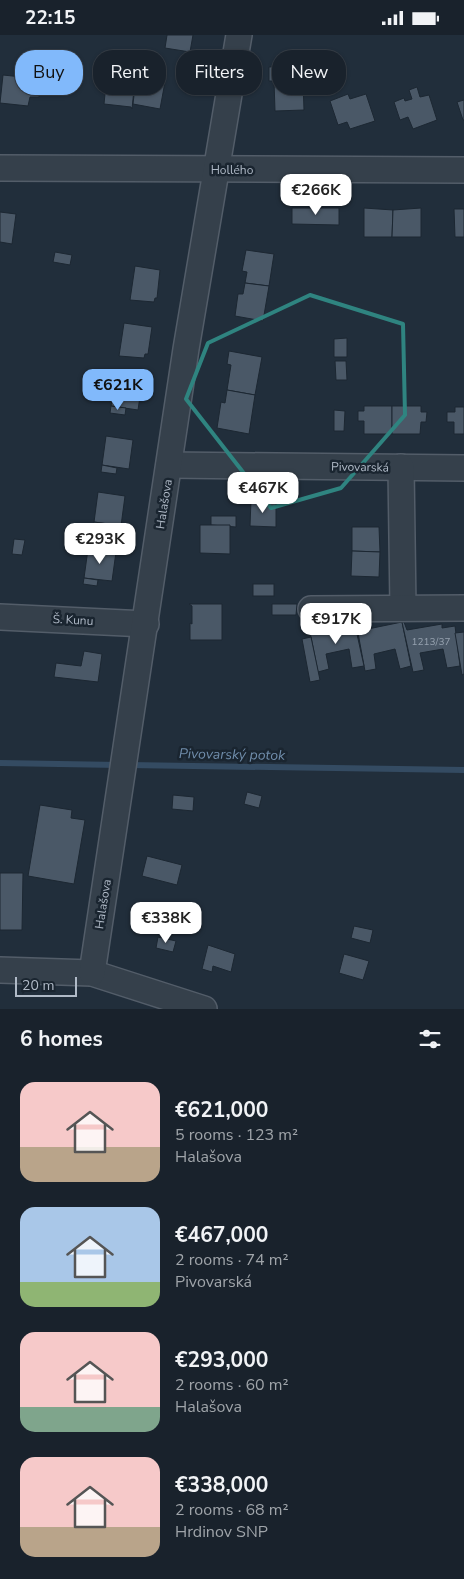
<!DOCTYPE html>
<html lang="en">
<head>
<meta charset="utf-8">
<style>
  :root { --surface:#19222c; --page:#222a34; --text:#f1f3f6; --muted:#9fa4a9; --line:#373f48; --accent:#81b9fb }
  body { margin:0; font-family:"Nunito Sans",sans-serif; background:var(--page); color:var(--text); height:100vh; display:flex; flex-direction:column; font-size:19px; white-space:nowrap }
  * { box-sizing:border-box; margin:0 }
  p { font-size:16px; color:var(--muted) }
  .icon { flex:none; width:28px; height:28px; fill:none; stroke:currentColor; stroke-width:2; stroke-linecap:round; stroke-linejoin:round }
  .map { position:relative; height:974px; overflow:hidden }
  .panel { display:flex; flex-direction:column; background:var(--surface); flex:1 }
  .panel>* { flex:none }
  .banner { position:absolute; left:15px; top:15px; width:435px; height:45px; display:flex; gap:10px }
  .scale { position:absolute; left:15px; bottom:12px; width:62px; box-sizing:border-box; padding-left:5px; border:2px solid #b0bac7; border-top:0; font-size:14px; line-height:18px; white-space:nowrap; color:#b0bac7; -webkit-text-stroke:4px #1a2530; paint-order:stroke }
  .price { position:absolute; translate:-50% -42px; padding:0 11px; border-radius:10px; background:#fff; color:#222; font-size:16px; line-height:32px; filter:drop-shadow(0 1px 2px #0008) }
  .price::after { content:''; position:absolute; left:50%; top:30px; width:15px; height:11px; margin-left:-8px; background:inherit; clip-path:polygon(0 0,100% 0,50% 100%) }
  .price.selected { background:var(--accent); color:#111 }
  ul { padding:0; list-style:none }
  li { display:flex; align-items:center; gap:15px; height:125px; padding:0 20px }
  li span { display:grid; place-items:center; flex:none; width:140px; height:100px; border-radius:15px; color:#555 }
  li>.icon { margin-inline-start:auto }
  span .icon { width:60px; height:60px; fill:#fffc; stroke-width:1 }
  li b { font-size:21px }
  h2 { display:flex; justify-content:space-between; align-items:center; height:60px; padding:0 20px; font-size:21px }
  .pill { padding:0 18px; border-radius:20px; background:var(--surface); box-shadow:0 1px 4px #0004,0 0 0 1px var(--line); font-size:18px; line-height:45px }
  .pill.selected { background:var(--accent); color:#111 }
  .status { display:flex; justify-content:space-between; align-items:center; height:35px; padding:0 25px; background:var(--surface); direction:ltr }
  .status svg { height:14px; fill:currentColor }
  .map>svg:first-child { display:block }
  .lines { fill:none; stroke-linecap:round; stroke-linejoin:round }
  .stream { stroke:#344b62; stroke-width:6 }
  .building { fill:#4a5867; stroke:#1c2732 }
  .minor-casing { stroke:#535d69; stroke-width:28 }
  .minor { stroke:#35404b; stroke-width:25 }
  .marked { fill:none; stroke:#2f8480; stroke-width:4; stroke-linejoin:round }
  .labels { text-anchor:middle; stroke-width:5; stroke-linejoin:round; paint-order:stroke }
  .number-label { font-size:10px; fill:#96a2af }
  .street-label { font-size:12px; fill:#b0bac7; stroke:#1a2530 }
  .water-label { font-size:14px; font-style:italic; fill:#708dab; stroke:#1a2530 }
</style>
</head>
<body>
<div class="status"><b>22:15</b><svg viewBox="0 0 49 12"><path d="M0 12V9h3v3zM5 12V6h3v6zM10 12V3h3v9zM15 12V0h3v12zM26 1h20v11H26zM47 4h2v5h-2z"/></svg></div>
<div class="map">
<svg width="464" height="974" viewBox="0 0 464 974">
  <rect width="100%" height="100%" fill="#212e3b"/>
  <g class="lines">
    <g class="stream">
      <polyline points="0,728 119,730"/>
      <polyline points="129,730 464,735"/>
    </g>
  </g>
  <g class="building">
    <polygon points="167,0 193,0 190,17 165,13"/>
    <polygon points="290,31 291,44 303,45 304,75 275,76 274,46 269,46 269,32"/>
    <polygon points="3,40 41,44 39,62 30,62 28,71 0,68"/>
    <polygon points="102,40 135,45 132,74 131,72 104,69 106,49 101,48"/>
    <polygon points="136,42 165,47 160,74 133,69"/>
    <polygon points="417,52 420,62 429,60 437,85 413,94 408,82 400,85 394,67 404,63 405,66 412,64 409,55"/>
    <polygon points="348,59 350,64 366,59 375,86 350,94 347,87 338,90 330,66"/>
    <polygon points="464,65 464,85 463,85 457,67"/>
    <polygon points="292,173 339,173 339,190 292,189"/>
    <polygon points="364,173 393,175 392,202 364,202"/>
    <polygon points="421,173 421,202 392,202 393,175"/>
    <polygon points="454,174 464,174 464,202 455,202"/>
    <polygon points="0,177 16,179 12,209 0,207"/>
    <polygon points="246,215 274,219 269,251 245,248 247,237 242,236"/>
    <polygon points="55,217 72,220 70,230 53,227"/>
    <polygon points="135,231 160,235 157,263 155,263 154,267 130,265"/>
    <polygon points="245,248 269,251 263,286 235,281 238,259 243,259"/>
    <polygon points="124,288 152,292 148,319 145,319 144,323 119,321"/>
    <polygon points="347,303 347,322 334,322 334,304"/>
    <polygon points="229,316 262,322 255,360 227,355 231,330 227,329"/>
    <polygon points="335,326 346,326 347,345 336,345"/>
    <polygon points="115,344 142,348 138,375 111,371"/>
    <polygon points="227,355 255,360 249,399 217,393 221,367 225,368"/>
    <polygon points="111,371 126,373 125,380 110,378"/>
    <polygon points="364,371 392,371 392,399 364,399 364,386 358,386 358,376 364,376"/>
    <polygon points="392,371 421,371 421,377 427,377 426,387 421,387 420,399 392,399"/>
    <polygon points="455,372 464,372 464,399 454,399 454,387 447,387 447,377 455,377"/>
    <polygon points="334,375 345,376 344,396 334,396"/>
    <polygon points="106,401 133,405 129,434 102,430"/>
    <polygon points="102,430 117,433 116,439 101,437"/>
    <polygon points="98,457 125,461 121,491 94,487"/>
    <polygon points="251,465 276,466 276,492 250,491"/>
    <polygon points="211,481 236,481 236,492 211,490"/>
    <polygon points="94,487 109,489 107,496 93,494"/>
    <polygon points="200,490 230,490 230,519 200,518"/>
    <polygon points="352,492 379,492 380,517 352,516"/>
    <polygon points="14,504 25,505 22,520 12,519"/>
    <polygon points="88,514 116,517 112,546 84,543"/>
    <polygon points="352,516 380,517 379,542 351,541"/>
    <polygon points="84,543 98,545 97,551 83,549"/>
    <rect x="253" y="549" width="21" height="12"/>
    <polygon points="189,569 222,569 222,605 190,605 190,588 192,589 192,571"/>
    <polygon points="272,569 297,569 296,580 272,580"/>
    <polygon points="356,587 358,596 402,587 411,631 400,634 395,614 374,619 376,634 365,636"/>
    <polygon points="402,587 404,587 407,595 442,589 442,593 455,591 460,631 447,633 443,614 420,618 424,635 413,637"/>
    <polygon points="344,590 345,593 355,590 364,631 352,633 349,614 326,619 329,634 318,637 310,597"/>
    <polygon points="464,597 464,639 462,640 455,598"/>
    <polygon points="311,602 320,645 310,647 302,604"/>
    <polygon points="84,616 102,619 98,647 54,642 56,628 81,631"/>
    <polygon points="247,757 262,761 259,773 244,769"/>
    <polygon points="173,760 194,762 193,776 172,774"/>
    <polygon points="40,770 72,775 71,783 85,785 74,849 28,841"/>
    <polygon points="147,821 182,830 177,850 142,841"/>
    <polygon points="0,838 23,838 22,895 0,895"/>
    <polygon points="162,880 177,883 174,896 159,893"/>
    <polygon points="354,891 373,895 370,908 351,903"/>
    <polygon points="158,902 176,906 173,917 156,913"/>
    <polygon points="208,910 235,919 231,937 213,931 212,937 202,934"/>
    <polygon points="344,919 369,926 363,945 339,938"/>
  </g>
  <g class="lines">
    <g class="minor-casing">
      <g id="minor">
        <polyline points="0,133 464,135"/>
        <polyline points="169,430 464,433"/>
        <polyline points="401,432 403,573"/>
        <polyline points="311,574 464,573"/>
        <polyline points="0,582 146,589"/>
        <polyline points="0,935 92,938 204,974"/>
        <polyline points="92,938 186,314 239,0"/>
      </g>
    </g>
    <use href="#minor" class="minor"/>
  </g>
  <path class="marked" d="M310,260L403,289L405,380L341,453L271,473L186,364L208,308Z"/>
  <g class="labels">
    <g class="number-label">
      <text x="431" y="610">1213/37</text>
    </g>
    <g class="street-label">
      <text x="232" y="139">Hollého</text>
      <text transform="translate(360 432) rotate(1)" y="4">Pivovarská</text>
      <text transform="translate(164 469) rotate(-81)" y="4">Halašova</text>
      <text transform="translate(73 585) rotate(3)" y="4">Š. Kunu</text>
      <text transform="translate(103 869) rotate(-81)" y="4">Halašova</text>
    </g>
    <g class="water-label">
      <text transform="translate(232 719) rotate(1)" y="5">Pivovarský potok</text>
    </g>
  </g>
</svg>
<div class="scale">20 m</div>
<b class="price" style="left:316px;top:181px">€266K</b>
<b class="price selected" style="left:118px;top:376px">€621K</b>
<b class="price" style="left:263px;top:479px">€467K</b>
<b class="price" style="left:100px;top:530px">€293K</b>
<b class="price" style="left:336px;top:610px">€917K</b>
<b class="price" style="left:166px;top:909px">€338K</b>
<div class="banner">
<a class="pill selected">Buy</a>
<a class="pill">Rent</a>
<a class="pill">Filters</a>
<a class="pill">New</a>
</div>
</div>
<section class="panel">
<h2>6 homes<svg class="icon" aria-label="filters" viewBox="0 0 24 24"><path d="M4 7h16M4 17h16"/><circle cx="9" cy="7" r="2"/><circle cx="15" cy="17" r="2"/></svg></h2>
<ul>
<li><span style="background:linear-gradient(#f6c9c9 65%,#b9a48a 0)"><svg class="icon" aria-label="home" viewBox="0 0 24 24"><path d="M3 11l9-7 9 7M6 9v11h12V9"/></svg></span><div><b>€621,000</b><p>5 rooms · 123 m²</p><p>Halašova</p></div></li>
<li><span style="background:linear-gradient(#a9c7e8 75%,#8fb573 0)"><svg class="icon" aria-label="home" viewBox="0 0 24 24"><path d="M3 11l9-7 9 7M6 9v11h12V9"/></svg></span><div><b>€467,000</b><p>2 rooms · 74 m²</p><p>Pivovarská</p></div></li>
<li><span style="background:linear-gradient(#f6c9c9 75%,#7fa58c 0)"><svg class="icon" aria-label="home" viewBox="0 0 24 24"><path d="M3 11l9-7 9 7M6 9v11h12V9"/></svg></span><div><b>€293,000</b><p>2 rooms · 60 m²</p><p>Halašova</p></div></li>
<li><span style="background:linear-gradient(#f6c9c9 70%,#b9a48a 0)"><svg class="icon" aria-label="home" viewBox="0 0 24 24"><path d="M3 11l9-7 9 7M6 9v11h12V9"/></svg></span><div><b>€338,000</b><p>2 rooms · 68 m²</p><p>Hrdinov SNP</p></div></li>
</ul>
</section>
</body>
</html>
